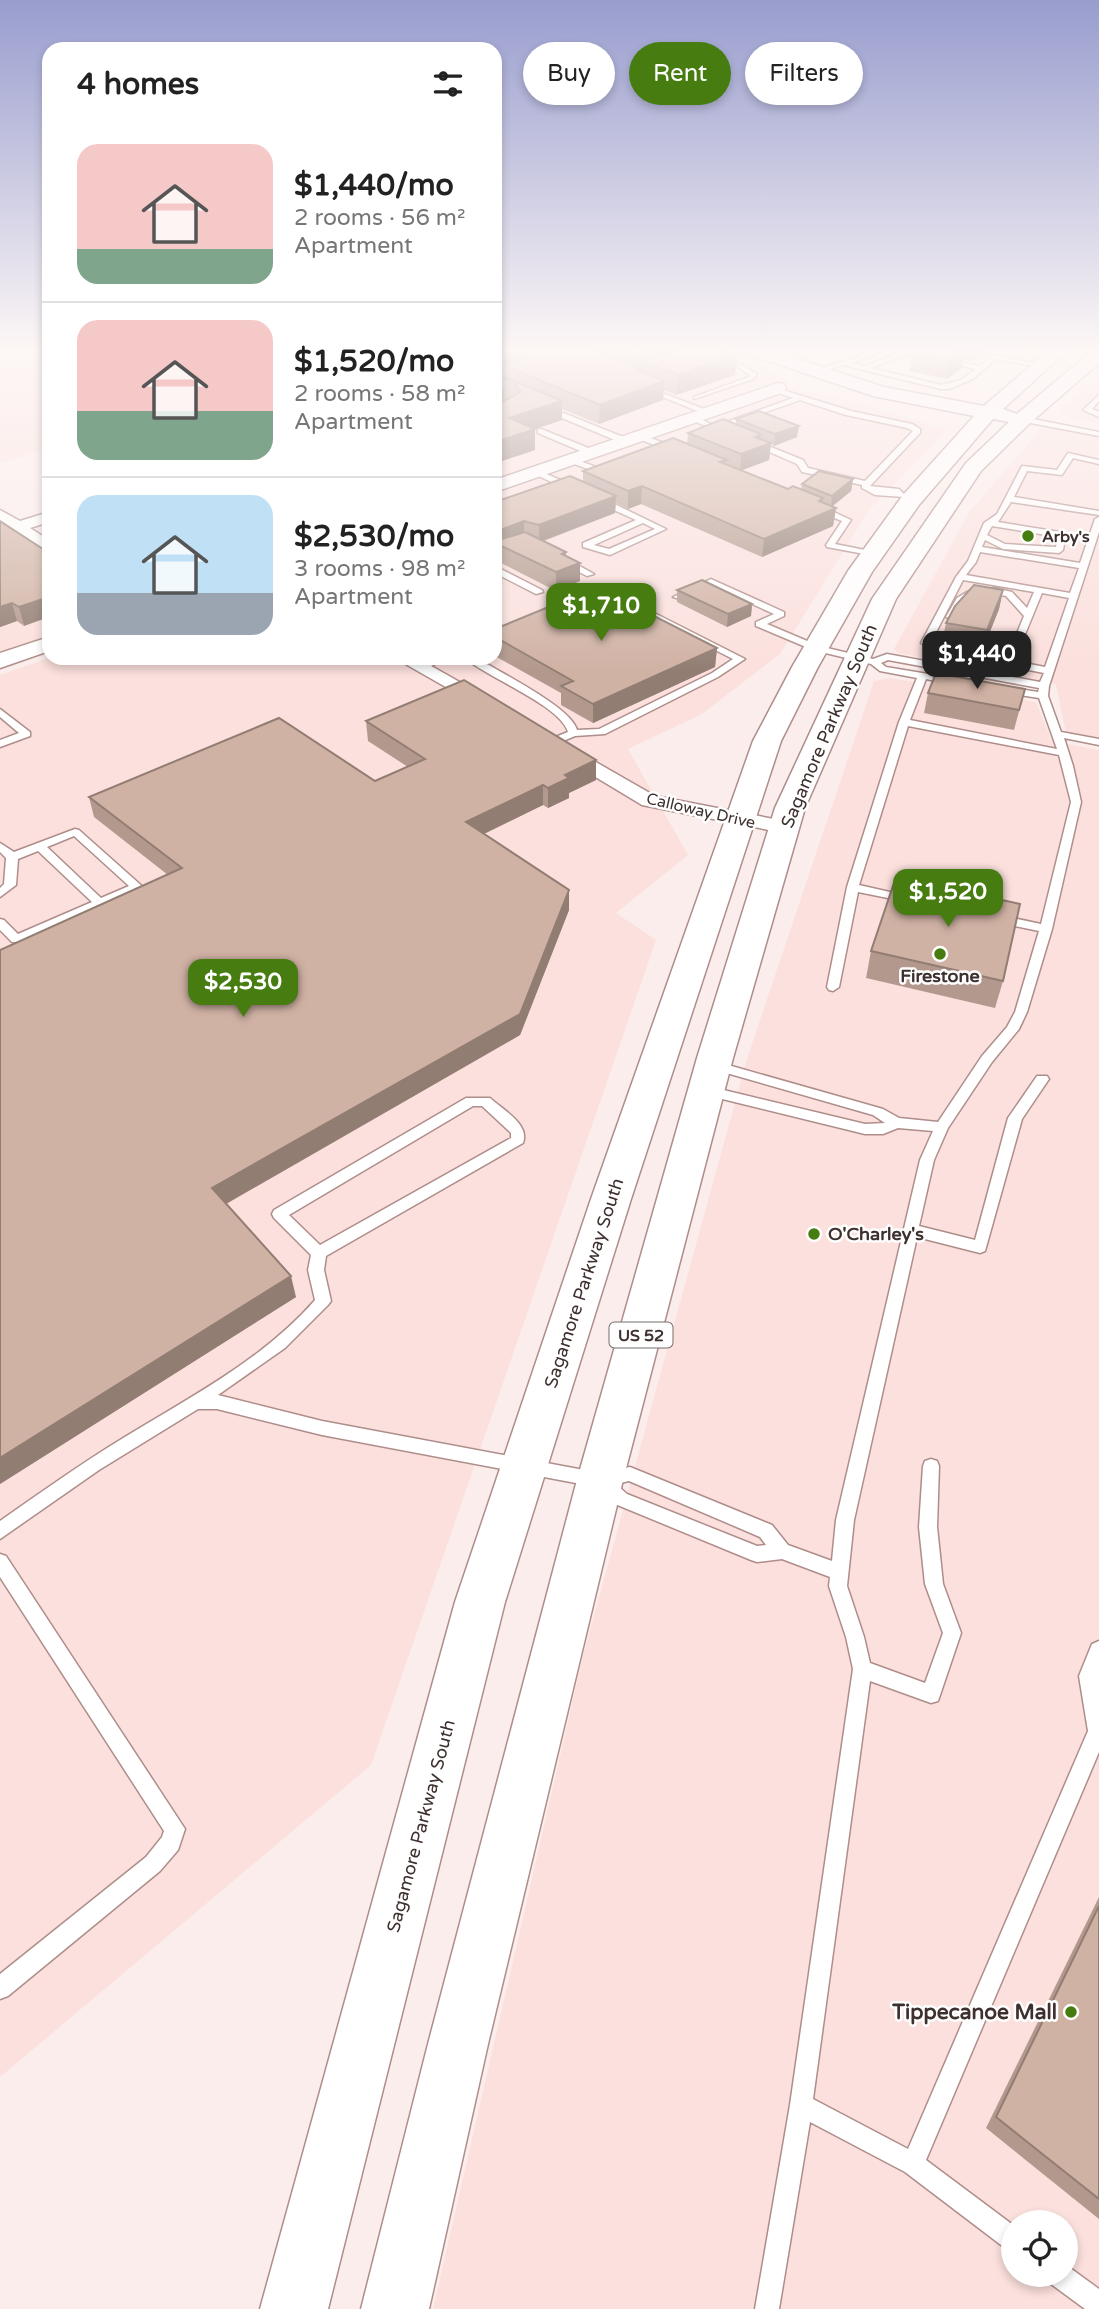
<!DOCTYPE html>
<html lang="en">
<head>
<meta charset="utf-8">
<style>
  :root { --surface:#fff; --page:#f2f2f2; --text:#222; --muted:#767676; --line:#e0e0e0; --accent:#467c10 }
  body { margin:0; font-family:"Varela Round",sans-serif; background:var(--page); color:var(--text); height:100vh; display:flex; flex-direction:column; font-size:26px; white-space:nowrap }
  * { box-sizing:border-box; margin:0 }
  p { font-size:23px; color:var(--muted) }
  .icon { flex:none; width:38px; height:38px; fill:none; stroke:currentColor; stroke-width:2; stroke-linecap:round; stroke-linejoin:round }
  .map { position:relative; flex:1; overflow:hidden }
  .panel { position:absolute; left:42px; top:42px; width:460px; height:623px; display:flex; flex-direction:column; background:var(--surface); border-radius:21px; box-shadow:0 4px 10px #0003 }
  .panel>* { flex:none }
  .guide { position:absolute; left:523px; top:42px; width:471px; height:63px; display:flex; gap:14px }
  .tools { position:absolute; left:1001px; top:2210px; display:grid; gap:14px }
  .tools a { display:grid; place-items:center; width:77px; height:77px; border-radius:50%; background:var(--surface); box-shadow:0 4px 10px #0003; font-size:35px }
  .price { position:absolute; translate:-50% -60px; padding:0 16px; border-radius:14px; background:var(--accent); color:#fff; font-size:23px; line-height:46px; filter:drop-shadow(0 2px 4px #0008) }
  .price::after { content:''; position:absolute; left:50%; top:42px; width:21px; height:16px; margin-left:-10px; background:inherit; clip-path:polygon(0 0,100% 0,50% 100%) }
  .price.current { background:#222; color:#fff }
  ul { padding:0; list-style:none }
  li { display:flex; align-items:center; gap:21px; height:175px; padding:0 35px }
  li+li { border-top:2px solid var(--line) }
  li span { display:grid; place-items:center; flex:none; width:196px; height:140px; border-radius:21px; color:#555 }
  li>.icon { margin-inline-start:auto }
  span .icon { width:84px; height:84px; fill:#fffc; stroke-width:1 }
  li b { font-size:30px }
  h2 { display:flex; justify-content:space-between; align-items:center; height:84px; padding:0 35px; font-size:30px }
  .chip { padding:0 24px; border-radius:32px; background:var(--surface); box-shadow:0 4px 10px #0003; font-size:24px; line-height:63px }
  .chip.current { background:var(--accent); color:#fff }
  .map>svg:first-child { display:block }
  .built { fill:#fbe0dd; fill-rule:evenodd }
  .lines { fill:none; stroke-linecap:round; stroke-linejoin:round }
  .service-casing { stroke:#ae8d8a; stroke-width:3 }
  .minor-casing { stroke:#ae8d8a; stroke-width:3 }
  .tertiary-casing { stroke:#ae8d8a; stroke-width:3 }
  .primary-casing { stroke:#ae8d8a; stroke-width:3 }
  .service { fill:#fff; fill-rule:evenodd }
  .minor { fill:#fff; fill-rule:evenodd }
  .tertiary { fill:#fff; fill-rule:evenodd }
  .primary { fill:#fff; fill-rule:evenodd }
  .wall { fill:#b3998d }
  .shaded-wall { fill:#927d73 }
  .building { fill:#d0b2a4; stroke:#927d73; stroke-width:2 }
  .poi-dot { fill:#467c10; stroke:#fefefe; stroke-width:2.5 }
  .labels { text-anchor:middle; stroke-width:5; stroke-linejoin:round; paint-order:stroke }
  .far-poi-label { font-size:16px; font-weight:bold; fill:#3d302e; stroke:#fefefe; text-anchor:start }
  .far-street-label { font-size:16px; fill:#3d302e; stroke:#fefefe }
  .shield { fill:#fefefe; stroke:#776e6c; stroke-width:2 }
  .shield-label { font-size:16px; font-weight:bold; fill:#3d302e }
  .street-label { font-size:18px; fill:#3d302e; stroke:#fefefe }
  .poi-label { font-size:18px; font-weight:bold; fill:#3d302e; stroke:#fefefe }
  .near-poi-label { font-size:21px; font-weight:bold; fill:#3d302e; stroke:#fefefe; text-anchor:end }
</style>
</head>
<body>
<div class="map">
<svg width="1099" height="2309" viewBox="0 0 1099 2309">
  <rect width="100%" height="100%" fill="#fbedeb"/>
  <g class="built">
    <polygon points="0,349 49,349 49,449 0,463"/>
    <polygon points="495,349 717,349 767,367 781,375 773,384 495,483"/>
    <polygon points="778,349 858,349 817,363"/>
    <polygon points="1099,376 1099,423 1058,414"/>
    <polygon points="790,389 864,404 947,430 869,510 780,654 702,714 628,749 688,855 616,913 656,940 371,1765 0,2077 0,675 49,658 495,658 495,494"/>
    <polygon points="1043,427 1099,435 1099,738 1066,733 1056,684 898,653 894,649 970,511"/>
    <polygon points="0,523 49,555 49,638 0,655"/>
    <path d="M889,678L1036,702L1052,741L1099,750V2309H433L584,1652L747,1059L874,681ZM1013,2222H1066V2275H1013Z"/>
  </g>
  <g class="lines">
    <g class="service-casing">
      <g id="service">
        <path d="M882,349H891L851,363L864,366L912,349H920L916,352L980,366L990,357L953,349H965L1043,365L1040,367L996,359L973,379L949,389H941L843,365L816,373L813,371ZM909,354L976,369L961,380L941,385L871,368Z"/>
        <polygon points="738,365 742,365 757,374 753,379 694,399 694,397 749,377 750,375 738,367"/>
        <polygon points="773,387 851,411 912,424 920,429 920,433 870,486 899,489 905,495 904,497 875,495 862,488 862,485 802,472 797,464 749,443 756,441 803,460 808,468 865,481 913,431 907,428 846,415 800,400 721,428 728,432 724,434 687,418 694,416 715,426 793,398 771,390"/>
        <polygon points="645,388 649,388 712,412 705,414 645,390"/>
        <polygon points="1099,395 1099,401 1092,409 1099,412 1099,417 1083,410"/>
        <polygon points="546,406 628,439 629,441 622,443 543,410"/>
        <polygon points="1023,417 1099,432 1099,436 1020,421"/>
        <polygon points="541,429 596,451 597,453 590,455 538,433 538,429"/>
        <polygon points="640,434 677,448 678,450 671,452 637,438 636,436"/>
        <path d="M1068,453L1099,460V464L1073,458L1062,475L1027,471L1014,497L1099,511V515L1011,502L998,522L1066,533L1063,550L1059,553L1003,549L985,540L982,547L1080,563L1095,519L1099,517V532L1049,686L1048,696L1061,732L1099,739V745L1064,738L1073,766L1081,802L1052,929L1027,1012L1019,1029L992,1062L948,1128L934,1160L919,1226L975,1240L1008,1118L1037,1076H1047L1049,1079L1022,1119L985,1251L980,1253L917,1237L854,1520L847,1586L864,1637L870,1663L925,1683L943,1633L925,1584L919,1527L923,1466L925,1461L931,1459L937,1461L939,1466L937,1527L943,1584L961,1633L938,1701L931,1703L870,1681L813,2099L908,2149L1088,1731L1079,1676L1092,1644L1099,1641V1752L926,2160L1013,2225V2252L1005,2248L905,2172L810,2122L779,2309H755L790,2105L853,1669L846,1637L829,1586L830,1577L782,1559L757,1562L751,1560L615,1504L597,1487L322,1435L217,1409H198L99,1470L0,1539V1521C40,1493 79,1465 120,1440C187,1399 263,1360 315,1300L308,1270L311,1255L274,1218L272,1214L274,1210L466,1098H490C503,1110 530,1124 523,1143L326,1256L324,1270L331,1301L328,1305L285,1348L218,1395L322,1421L600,1473L630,1467L772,1525L788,1545L832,1561L836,1520L920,1160L933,1131L898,1128L883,1134H865L702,1094L700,1091L702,1088L707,1086L865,1124L885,1123L873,1115L709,1068L707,1065L714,1061L883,1109L899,1118L938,1122L982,1056L1007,1027L1015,1012L1039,931L995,922L993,919L999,915L1041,924L1071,802L1059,755L908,726L859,885L912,897L914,899L908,902L858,892L839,987L833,991L829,990L827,987L847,887L899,722L917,678L880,671L871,664L813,650L756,626V622L774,614L711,585L680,599L673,597L711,579L784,612V616L767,624L819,646L873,659L887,654L1040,682L1044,673L937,652L921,643L956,577L968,561L984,523L997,514L1022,466L1057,470ZM992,526L1058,537L1056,547L1005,544L987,535ZM980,552L1079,568L1070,593L966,575L976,562ZM963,580L1034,592L1027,608L1012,592L994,588L967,592L957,598L946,617L954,619L964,602L972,596L994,594L1006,596L1024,616L1006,660L940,647L931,642ZM1042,593L1069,598L1045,667L1014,661ZM888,660L1039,688L1038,692L1007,687L1002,690L1007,693L1039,698L1057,749L910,720L926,679L952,684L957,681L952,678L886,667L881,663ZM473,1106H482L511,1133V1138L320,1245L289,1215ZM629,1481L760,1537L766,1545L757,1546L627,1494L616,1484Z"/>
        <polygon points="572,458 596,467 609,463 613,465 596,472 569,462 569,458"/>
        <polygon points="537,470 577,487 578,489 571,491 534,474 533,472"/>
        <path d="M596,498H602L666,529L610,555L583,547V543L636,520L596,502ZM643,523L655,529L609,549L594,545Z"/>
        <polygon points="817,507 823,507 851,520 835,544 875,552 875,556 827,547 826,545 842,521 817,511"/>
        <polygon points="561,559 567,559 594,574 587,576 561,563"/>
        <polygon points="495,566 542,590 543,592 536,594 495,573"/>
        <path d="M601,589H607L745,659L718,677L605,734L575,736L556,744H548V740L568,732C560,705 488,678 465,658H477C499,672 571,707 577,730L599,729L712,673L733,659L604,594L587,601L583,598Z"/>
        <polygon points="434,658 447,658 425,669 417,667"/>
        <polygon points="0,709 30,732 30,736 0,747 0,740 19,733 0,717"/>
        <path d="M75,829L79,830L143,887L20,942H12L0,930V919L4,920L18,934L92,902L38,851L18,859L16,885L0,897V888L4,884L6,858L0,852V843L14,852ZM74,836L129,886L101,898L47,847Z"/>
        <polygon points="0,1554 6,1556 185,1829 178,1850 160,1871 8,1996 0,1999 0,1974 146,1857 162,1837 164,1831 0,1577"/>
        <polygon points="1066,2265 1099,2289 1099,2309 1085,2309 1051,2284 1048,2275 1066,2275"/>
      </g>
    </g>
    <g class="minor-casing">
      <g id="minor">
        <polygon points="0,510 20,521 49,512 49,522 30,528 49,540 49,552 0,522"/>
        <polygon points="395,658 417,658 495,702 493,706 479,706"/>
        <polygon points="566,745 655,796 784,821 791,823 794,827 791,831 784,833 642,805 559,755 556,751 559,747"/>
      </g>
    </g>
    <g class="tertiary-casing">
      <g id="tertiary">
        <polygon points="778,383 784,384 786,388 784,392 495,492 495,480"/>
        <polygon points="49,637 49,651 0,668 0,653"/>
      </g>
    </g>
    <g class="primary-casing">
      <polygon id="primary" points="741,349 767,349 884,387 984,406 1050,349 1069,349 1003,409 1017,414 1093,350 1099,349 1099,363 1030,423 981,471 896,599 805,808 733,1058 623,1480 488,2044 429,2309 361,2309 428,2044 577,1480 697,1058 775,808 872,599 966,463 1009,422 993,419 919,505 872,572 818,667 781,741 631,1199 505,1602 328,2309 260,2309 455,1602 591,1199 753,741 792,667 848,571 903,495 974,416 873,396 744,353"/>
    </g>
    <use href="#service" class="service"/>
    <use href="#minor" class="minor"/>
    <use href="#tertiary" class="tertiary"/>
    <use href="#primary" class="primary"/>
  </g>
  <g class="wall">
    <polygon points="495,349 720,349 737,355 735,375 676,395 664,390 663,400 599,424 562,409 562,420 535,429 535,450 496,463 495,462"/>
    <polygon points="922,349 990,349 987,351 980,349 978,357 972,361 963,360 962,368 947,379 909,371 912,355"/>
    <polygon points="736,419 797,437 774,446 771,444 769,460 741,470 788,489 801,489 802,484 853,479 851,491 832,507 836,508 833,526 762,557 641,504 628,509 616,503 615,513 544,541 566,552 566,556 580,563 580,581 556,591 495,560 495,499 498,501 583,481 583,471 687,444 688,433 736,424"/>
    <polygon points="0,521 24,626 17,621 0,627"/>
    <polygon points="677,590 752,604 751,616 727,627 677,602"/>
    <polygon points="1003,590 999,609 983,649 942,642 946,623"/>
    <polygon points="495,629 717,648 715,667 593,723 561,705 561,693 495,656"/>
    <polygon points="1025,689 1014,730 924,713 928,693"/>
    <polygon points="366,721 596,760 596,780 569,793 569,798 548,808 543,805 484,834 569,910 520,1035 226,1204 296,1297 0,1484 168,875 94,817 89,797 375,781 408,767 368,741"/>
    <polygon points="871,951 1003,981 995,1008 866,978"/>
    <polygon points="1099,1897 1099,2219 986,2128"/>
  </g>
  <g class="shaded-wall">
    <polygon points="655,349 686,349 642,361 642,371 633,374 634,355"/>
    <polygon points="977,349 980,349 978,357 972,361 974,351"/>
    <polygon points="519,353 519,372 502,365 502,375 495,376 495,395 495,357"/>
    <polygon points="964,353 962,368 947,379 949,363"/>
    <polygon points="737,355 735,375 676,395 678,375"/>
    <polygon points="664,381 663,400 599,424 600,405"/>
    <polygon points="504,391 505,410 495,416 495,396"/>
    <polygon points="562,401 562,420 535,429 535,450 496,463 496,442 509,418"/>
    <polygon points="799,426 797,437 774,446 775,434"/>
    <polygon points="761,434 760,447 771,443 769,460 740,471 741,454 755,437"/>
    <polygon points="853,479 851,491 831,507 832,496"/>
    <polygon points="642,486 641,504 628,509 628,491"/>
    <polygon points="616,496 615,513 539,542 539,525"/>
    <polygon points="823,498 821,514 836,508 833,526 762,557 764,539"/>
    <polygon points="524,521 524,539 495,543 495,532"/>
    <polygon points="566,552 566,568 580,563 580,581 556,591 556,572 562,554"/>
    <polygon points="1003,590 999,609 983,649 987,630"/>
    <polygon points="49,597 49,617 24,626 19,607"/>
    <polygon points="12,603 17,621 0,627 0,607"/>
    <polygon points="752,604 751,616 727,627 728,614"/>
    <polygon points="717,648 715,667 593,723 593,704"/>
    <polygon points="596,760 596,780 569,793 569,798 548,808 548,788 565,775"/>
    <polygon points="543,785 543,805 467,842 466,822"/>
    <polygon points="569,890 569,910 520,1035 217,1209 212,1188"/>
    <polygon points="291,1276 296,1297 0,1484 0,1458"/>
  </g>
  <g class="building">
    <polygon points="495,349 593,349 630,363 636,369 664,381 600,405 502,365 520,361 522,357 519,353 495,357"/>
    <polygon points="617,349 655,349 634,355"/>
    <polygon points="680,349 720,349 737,355 678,375 642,361"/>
    <polygon points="922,349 945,349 964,353 949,363 912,355"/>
    <polygon points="963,349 977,349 974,351"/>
    <polygon points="495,373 562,401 509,418 535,429 496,442 495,406 520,392 515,382 495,375"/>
    <polygon points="495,385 504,391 495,396"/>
    <polygon points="759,411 799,426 775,434 736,419"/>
    <polygon points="723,419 761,434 755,437 771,443 741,454 688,433"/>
    <polygon points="673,438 727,460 720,462 788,489 793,486 823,498 819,501 836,508 764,539 642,486 628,491 583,471"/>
    <polygon points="819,471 853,479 832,496 802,484"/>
    <polygon points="570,476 616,496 539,525 524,521 495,532 495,499 498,501"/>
    <polygon points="0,521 49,553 49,597 19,607 12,603 0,607"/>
    <polygon points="525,532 566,552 562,554 580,563 556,572 495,543 495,541"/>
    <polygon points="702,580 752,604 728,614 677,590"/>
    <polygon points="974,585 1003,590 987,630 946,623 955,606"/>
    <polygon points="597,587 717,648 593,704 561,686 573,681 495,637 495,629"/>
    <polygon points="936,673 1025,689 1019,710 928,693"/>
    <polygon points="464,680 596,760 565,775 569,778 548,788 543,785 466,822 569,890 520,1014 212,1188 291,1276 0,1458 0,950 182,868 89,797 279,718 375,781 425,759 366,721"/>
    <polygon points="896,877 1020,904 1003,981 871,951"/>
    <polygon points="1099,1906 1099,2199 996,2117"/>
  </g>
  <linearGradient id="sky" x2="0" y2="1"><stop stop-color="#989dce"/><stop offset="0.52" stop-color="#fdf7f6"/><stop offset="1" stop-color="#fdf7f6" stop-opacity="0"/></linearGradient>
  <rect width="1099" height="672" fill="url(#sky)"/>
  <g class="poi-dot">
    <circle cx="1028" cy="536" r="7"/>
    <circle cx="940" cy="954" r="7"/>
    <circle cx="814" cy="1234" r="7"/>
    <circle cx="1071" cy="2012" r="7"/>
  </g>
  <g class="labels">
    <g class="far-poi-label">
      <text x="1042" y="542">Arby's</text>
    </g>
    <g class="far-street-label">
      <text transform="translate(701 810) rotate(13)" y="6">Calloway Drive</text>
    </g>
    <rect class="shield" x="609.5" y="1322.5" width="63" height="25" rx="5"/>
    <g class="shield-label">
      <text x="641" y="1341">US 52</text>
    </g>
    <g class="street-label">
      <text transform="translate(829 726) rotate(-67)" y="6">Sagamore Parkway South</text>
      <text transform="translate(584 1283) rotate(-72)" y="6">Sagamore Parkway South</text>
      <text transform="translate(421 1826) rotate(-75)" y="6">Sagamore Parkway South</text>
    </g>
    <g class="poi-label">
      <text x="940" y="982">Firestone</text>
      <text x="828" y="1240" text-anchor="start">O'Charley's</text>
    </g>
    <g class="near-poi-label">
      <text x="1057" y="2019">Tippecanoe Mall</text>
    </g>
  </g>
</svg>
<div class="tools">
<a><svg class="icon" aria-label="locate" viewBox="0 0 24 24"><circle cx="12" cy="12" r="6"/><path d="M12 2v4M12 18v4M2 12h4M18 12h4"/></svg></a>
</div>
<b class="price" style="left:601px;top:643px">$1,710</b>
<b class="price current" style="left:977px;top:691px">$1,440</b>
<b class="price" style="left:948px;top:929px">$1,520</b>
<b class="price" style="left:243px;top:1019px">$2,530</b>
<div class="guide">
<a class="chip">Buy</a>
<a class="chip current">Rent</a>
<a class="chip">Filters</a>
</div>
<section class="panel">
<h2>4 homes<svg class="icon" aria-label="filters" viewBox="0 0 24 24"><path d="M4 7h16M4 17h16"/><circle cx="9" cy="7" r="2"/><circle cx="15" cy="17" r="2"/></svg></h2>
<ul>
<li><span style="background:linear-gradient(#f6c9c9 75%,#7fa58c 0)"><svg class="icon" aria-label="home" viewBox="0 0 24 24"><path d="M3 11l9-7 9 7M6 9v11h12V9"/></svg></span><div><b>$1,440/mo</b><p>2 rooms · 56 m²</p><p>Apartment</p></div></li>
<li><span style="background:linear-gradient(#f6c9c9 65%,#7fa58c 0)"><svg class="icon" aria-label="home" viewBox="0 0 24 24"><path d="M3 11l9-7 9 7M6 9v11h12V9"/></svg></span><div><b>$1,520/mo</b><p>2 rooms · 58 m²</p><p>Apartment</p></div></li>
<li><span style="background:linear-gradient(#bfe0f5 70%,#9aa5b1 0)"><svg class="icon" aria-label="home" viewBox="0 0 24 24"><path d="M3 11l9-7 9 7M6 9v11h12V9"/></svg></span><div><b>$2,530/mo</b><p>3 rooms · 98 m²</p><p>Apartment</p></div></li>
</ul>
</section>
</div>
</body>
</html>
